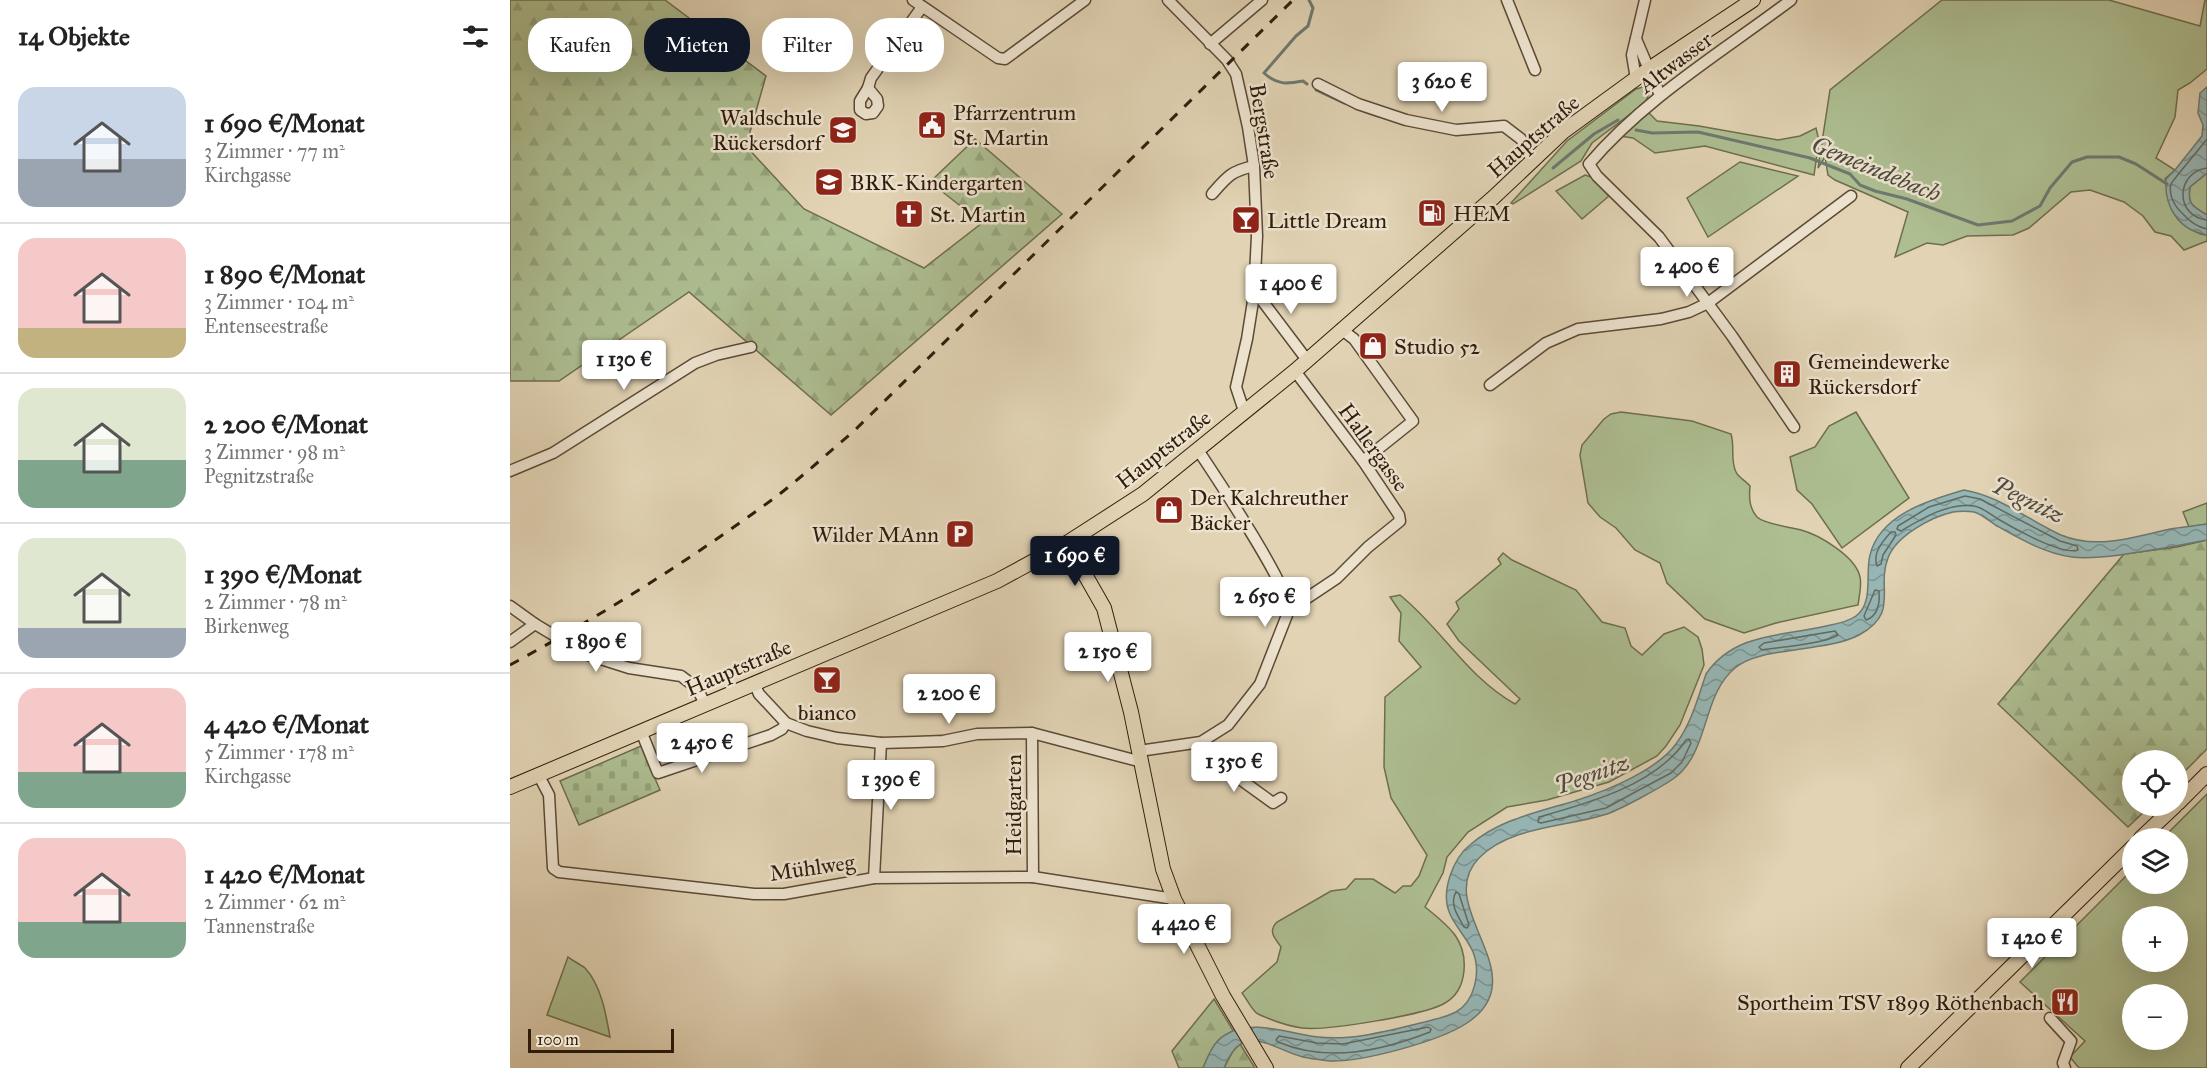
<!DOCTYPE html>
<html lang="de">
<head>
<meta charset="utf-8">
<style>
  :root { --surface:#fff; --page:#f6f6f6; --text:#222; --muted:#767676; --line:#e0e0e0; --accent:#111827 }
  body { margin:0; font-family:"IM FELL Great Primer",serif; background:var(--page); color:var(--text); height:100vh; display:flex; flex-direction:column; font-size:22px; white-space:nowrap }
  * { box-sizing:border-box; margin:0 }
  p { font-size:20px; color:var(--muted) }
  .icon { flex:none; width:33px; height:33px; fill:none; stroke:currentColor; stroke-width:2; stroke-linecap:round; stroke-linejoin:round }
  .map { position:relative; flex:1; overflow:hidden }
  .details { display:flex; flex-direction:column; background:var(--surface); width:510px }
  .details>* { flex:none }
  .guide { position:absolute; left:18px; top:18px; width:570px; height:54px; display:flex; gap:12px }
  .tools { position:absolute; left:1612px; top:750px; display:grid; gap:12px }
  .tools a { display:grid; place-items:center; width:66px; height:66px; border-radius:50%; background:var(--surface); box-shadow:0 6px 24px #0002; font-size:30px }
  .scale { position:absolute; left:18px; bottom:15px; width:146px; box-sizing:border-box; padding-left:6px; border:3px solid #301d0c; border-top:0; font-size:16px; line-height:21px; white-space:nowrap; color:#301d0c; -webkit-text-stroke:4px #ece2ce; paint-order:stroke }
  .price { position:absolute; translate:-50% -51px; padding:0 14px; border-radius:6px; background:#fff; color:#222; font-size:20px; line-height:39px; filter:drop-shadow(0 2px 3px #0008) }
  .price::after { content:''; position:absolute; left:50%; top:36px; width:18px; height:14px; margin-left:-9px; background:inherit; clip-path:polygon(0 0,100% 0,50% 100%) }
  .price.current { background:var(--accent); color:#fff }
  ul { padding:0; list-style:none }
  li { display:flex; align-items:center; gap:18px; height:150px; padding:0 18px }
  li+li { border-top:2px solid var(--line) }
  li span { display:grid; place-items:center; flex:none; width:168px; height:120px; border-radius:18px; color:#555 }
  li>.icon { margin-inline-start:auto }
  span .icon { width:72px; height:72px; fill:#fffc; stroke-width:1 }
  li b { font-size:26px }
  h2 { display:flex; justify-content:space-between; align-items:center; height:72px; padding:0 18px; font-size:26px }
  .chip { padding:0 21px; border-radius:24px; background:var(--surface); box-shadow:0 6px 24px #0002; font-size:21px; line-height:54px }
  .chip.current { background:var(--accent); color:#fff }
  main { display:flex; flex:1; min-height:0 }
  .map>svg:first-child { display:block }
  .grass { fill:#adbe91; stroke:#6e6e4e; stroke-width:1.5; fill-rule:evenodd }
  .forest { fill:url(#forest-firs); stroke:#6e6e4e; stroke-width:1.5 }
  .cemetery { fill:url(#cemetery-stones); stroke:#6e6e4e; stroke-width:1.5 }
  .water { fill:url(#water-waves); stroke:#6d7971; stroke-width:1.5 }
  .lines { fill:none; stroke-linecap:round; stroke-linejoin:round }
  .shore { stroke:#636a60; stroke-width:1.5 }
  .stream { stroke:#6d7971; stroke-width:3 }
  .minor-casing { stroke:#5c4a36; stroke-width:13 }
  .major-casing { stroke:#301d0c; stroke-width:16 }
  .minor { stroke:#ece2ce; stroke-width:10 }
  .major { stroke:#e1d3b4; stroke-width:14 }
  .rail { stroke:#301d0c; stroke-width:3; stroke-dasharray:10 10; stroke-linecap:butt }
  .labels { text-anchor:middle; stroke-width:5; stroke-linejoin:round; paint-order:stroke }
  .street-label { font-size:22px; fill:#301d0c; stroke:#ece2ce }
  .poi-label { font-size:22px; fill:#301d0c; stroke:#ece2ce; text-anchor:start }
  .water-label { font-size:24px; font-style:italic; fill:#4f4b3f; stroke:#ece2ce }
</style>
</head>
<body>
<main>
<section class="details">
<h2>14 Objekte<svg class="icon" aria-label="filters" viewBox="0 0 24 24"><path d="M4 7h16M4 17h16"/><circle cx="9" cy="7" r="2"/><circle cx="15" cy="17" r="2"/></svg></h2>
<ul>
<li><span style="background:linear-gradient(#c9d6e8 60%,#9aa5b1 0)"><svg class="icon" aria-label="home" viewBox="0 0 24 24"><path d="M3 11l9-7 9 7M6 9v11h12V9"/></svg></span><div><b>1 690 €/Monat</b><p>3 Zimmer · 77 m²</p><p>Kirchgasse</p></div></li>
<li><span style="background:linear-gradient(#f6c9c9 75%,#c2b280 0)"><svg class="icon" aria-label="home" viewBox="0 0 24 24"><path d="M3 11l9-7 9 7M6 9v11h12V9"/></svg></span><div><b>1 890 €/Monat</b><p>3 Zimmer · 104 m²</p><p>Entenseestraße</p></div></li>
<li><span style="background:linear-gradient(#dfe7d0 60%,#7fa58c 0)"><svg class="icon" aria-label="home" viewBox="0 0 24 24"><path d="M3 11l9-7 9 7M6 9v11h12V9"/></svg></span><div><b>2 200 €/Monat</b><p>3 Zimmer · 98 m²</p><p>Pegnitzstraße</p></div></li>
<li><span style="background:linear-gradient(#dfe7d0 75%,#9aa5b1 0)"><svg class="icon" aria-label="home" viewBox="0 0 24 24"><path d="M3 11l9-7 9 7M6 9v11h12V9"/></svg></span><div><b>1 390 €/Monat</b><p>2 Zimmer · 78 m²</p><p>Birkenweg</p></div></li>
<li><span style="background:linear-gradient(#f6c9c9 70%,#7fa58c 0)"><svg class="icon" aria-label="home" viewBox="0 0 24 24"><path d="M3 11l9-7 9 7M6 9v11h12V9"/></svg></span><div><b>4 420 €/Monat</b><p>5 Zimmer · 178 m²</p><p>Kirchgasse</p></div></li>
<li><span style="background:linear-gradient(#f6c9c9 70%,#7fa58c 0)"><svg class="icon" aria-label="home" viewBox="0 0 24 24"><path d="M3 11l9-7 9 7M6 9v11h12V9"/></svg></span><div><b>1 420 €/Monat</b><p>2 Zimmer · 62 m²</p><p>Tannenstraße</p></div></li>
</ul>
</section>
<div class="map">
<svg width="1697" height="1068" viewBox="0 0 1697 1068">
  <defs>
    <pattern id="forest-firs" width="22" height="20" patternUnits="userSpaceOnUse" patternTransform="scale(1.5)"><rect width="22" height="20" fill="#adbe91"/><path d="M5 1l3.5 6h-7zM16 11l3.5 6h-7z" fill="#95a37c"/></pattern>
    <pattern id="cemetery-stones" width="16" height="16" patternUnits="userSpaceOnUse" patternTransform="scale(1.5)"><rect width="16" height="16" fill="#adbe91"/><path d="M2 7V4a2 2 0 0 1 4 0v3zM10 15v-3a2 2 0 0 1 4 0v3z" fill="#95a37c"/></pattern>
    <pattern id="water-waves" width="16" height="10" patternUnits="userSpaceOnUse" patternTransform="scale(1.5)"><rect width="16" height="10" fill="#96b6b5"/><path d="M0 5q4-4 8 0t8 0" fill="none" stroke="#7b9392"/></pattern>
  </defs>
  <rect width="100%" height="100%" fill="#e1d3b4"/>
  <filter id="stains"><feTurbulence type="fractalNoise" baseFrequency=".00333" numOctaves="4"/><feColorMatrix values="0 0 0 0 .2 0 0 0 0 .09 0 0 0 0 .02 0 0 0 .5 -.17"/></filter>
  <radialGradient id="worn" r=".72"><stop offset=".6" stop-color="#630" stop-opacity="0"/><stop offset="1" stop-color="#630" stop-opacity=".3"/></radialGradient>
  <g class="grass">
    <polygon points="1432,0 1599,0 1690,26 1695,0 1697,0 1697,69 1680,83 1668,90 1665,117 1646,158 1665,170 1655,179 1690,234 1697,235 1697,241 1674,250 1661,236 1645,232 1633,216 1614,202 1580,190 1561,192 1519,228 1503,235 1457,236 1433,245 1417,243 1385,257 1398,212 1325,180 1318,175 1315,157 1308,168 1320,90"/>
    <polygon points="1133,87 1137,89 1139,94 1135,103 1082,143 1071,161 1003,204 1001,203 1057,141 1126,89"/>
    <polygon points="1139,113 1147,121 1189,126 1268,140 1290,136 1306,128 1309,141 1304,175 1195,146 1145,153 1123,138 1109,136"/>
    <polygon points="1230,162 1288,176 1198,237 1177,198"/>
    <path d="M1697,173V215C1683,206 1677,205 1680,187Z"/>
    <polygon points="1075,175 1084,178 1099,196 1072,219 1046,191"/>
    <path d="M1111,412L1182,421L1221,434C1225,446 1220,461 1226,472C1228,477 1236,481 1240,486C1239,497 1239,508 1247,517C1254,524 1280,527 1291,530C1310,535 1346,557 1350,577C1352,585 1349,597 1348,605L1266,623L1234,633L1195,619L1157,583L1150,563L1125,550L1106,528L1090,517L1078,503L1070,455L1072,445L1094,419L1101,414Z"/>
    <polygon points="1346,412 1399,498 1332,548 1302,504 1287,490 1280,457 1305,447 1319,426"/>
    <polygon points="1697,503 1697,524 1679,527 1673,512"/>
    <path d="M993,553L1002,560L1066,590L1092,622L1115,628L1121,646L1132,655L1154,634L1174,627L1188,637L1192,649L1194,665L1170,725L1156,746L1147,756L1099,782L1037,800L997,807L958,832L937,857L933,873L915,907C925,915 937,924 945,935C959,955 958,990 935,1003C916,1015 815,1031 792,1028C778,1026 761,1020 748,1014C742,1011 737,999 732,993L767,962L771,947C766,939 757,932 767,922L821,891L836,889L845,879H863L885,893L893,886H901L909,876L917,855L881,798L874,767L875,697L911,667L889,641L891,613L880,597L890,595C932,629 957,677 1005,704L1010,699L949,641L937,624L949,609L946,602L991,564L988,559Z"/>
    <path d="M1697,794V1068H1569L1560,1057L1575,1041L1510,982L1623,869V884H1668V838H1653ZM1623,916H1668V962H1623ZM1623,994H1668V1040H1623Z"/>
    <path d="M58,957C63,961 70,964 75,968C91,985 96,1014 100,1037L37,1015Z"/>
  </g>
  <g class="forest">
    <polygon points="0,0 155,0 256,76 236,146 294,209 414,268 472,223 420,182 465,139 552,214 321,415 179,292 49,381 0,381"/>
    <polygon points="1697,540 1697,749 1668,778 1668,760 1623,760 1623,806 1640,806 1618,827 1488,704 1614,554 1667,547"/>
    <path d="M704,999L724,1032C706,1037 700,1053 693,1068H669L662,1051Z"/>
    <polygon points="730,1044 745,1068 714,1068 723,1051"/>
  </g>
  <polygon class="cemetery" points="131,746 150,790 69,825 50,781"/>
  <g class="water">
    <path d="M1697,87V173L1680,187C1677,205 1683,206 1697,215V235C1668,230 1654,206 1656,179L1665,170L1692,136L1693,125L1688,113L1690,93Z"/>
    <path d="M1454,490C1490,496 1518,520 1551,535C1587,550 1624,537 1660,529C1672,527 1685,526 1697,524V540C1668,546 1639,551 1610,555C1594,557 1578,559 1562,557C1536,554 1510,539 1487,526C1480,522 1472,514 1464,512C1459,511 1448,511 1443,512C1421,517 1386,536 1378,558C1366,589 1390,613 1349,635C1315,653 1250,646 1225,668C1191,696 1200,753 1163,779C1150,788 1111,809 1097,814C1057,827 1000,826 969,858C921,907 1029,975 957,1023C930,1041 853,1062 820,1061C812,1060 802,1059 793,1057C776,1053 758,1040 741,1041C726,1041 719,1057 714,1068H693C698,1056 703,1042 715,1035C741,1018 781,1034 808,1037C844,1041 881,1030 915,1022C925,1019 937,1017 946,1012C965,1001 971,972 963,952C959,941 945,926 940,914C930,892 943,858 961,844C986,823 1016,815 1047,806C1082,797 1144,774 1166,744C1181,724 1188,698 1196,674C1224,633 1272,636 1316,626C1326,624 1338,622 1346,616C1364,603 1355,573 1360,555C1370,514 1420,500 1454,490Z"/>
  </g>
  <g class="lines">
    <g class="shore">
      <path d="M1697,139C1692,146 1662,181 1661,184C1658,195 1665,207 1673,214C1679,221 1688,227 1697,229"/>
      <path d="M1697,168C1666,172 1664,216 1697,220"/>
      <path d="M1455,496L1470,499L1550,541L1567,546L1568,550C1553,556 1503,528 1488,519C1481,515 1472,507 1464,506C1437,503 1413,518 1391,531L1387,529L1388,526L1419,507Z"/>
      <path d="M1381,532H1385L1386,535L1373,555L1371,564L1367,566C1362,553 1373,541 1381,532Z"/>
      <path d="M1365,590L1369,591C1370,603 1368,616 1356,620L1354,616Z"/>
      <path d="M1325,631L1328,635C1313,644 1271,647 1252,650L1249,647L1254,643Z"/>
      <path d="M1179,739L1181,743L1172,762L1161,773L1129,790L1096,808L1031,823L1028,822L1029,817C1079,803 1146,785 1176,740Z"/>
      <path d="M946,892L949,894L959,925L957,928L954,927C948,916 939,904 946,892Z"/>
      <path d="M918,1027L921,1029L920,1032C871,1051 818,1063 768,1042L766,1040L769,1036L807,1043L833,1044Z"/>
    </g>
    <g class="stream">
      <path d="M797,84L793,81C776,84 767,85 754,73L786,36L798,26L803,8L799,0"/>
      <polyline points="806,90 834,103"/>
      <polyline points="854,111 868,116"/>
      <polyline points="1126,130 1142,133 1188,132 1300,158 1340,174 1350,185 1365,191 1397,199 1468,225 1502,221 1530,206 1540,188 1562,162 1577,157 1609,157 1626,164 1657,184"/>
      <polyline points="1043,168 1084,134 1108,120"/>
    </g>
    <g class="minor-casing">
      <g id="minor">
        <polyline points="403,0 488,58 495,59 575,0"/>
        <polyline points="658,0 717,60 726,74 738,127 744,166 747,236 744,295 737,339 726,387 734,411"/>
        <polyline points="997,0 1025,70"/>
        <path d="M1281,0C1212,52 1135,98 1079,164L1087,176L1149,237L1222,336L1284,427"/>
        <polyline points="1126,39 1150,95"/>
        <polyline points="700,44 752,0"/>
        <polyline points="1126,79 1122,55 1135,0"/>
        <polyline points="808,84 848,104 896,120 946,130 994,126 1011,139 1023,162"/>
        <polyline points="358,88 361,78 412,7"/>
        <polygon points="358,88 367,99 368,106 363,113 356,114 350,110 350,101"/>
        <path d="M702,194C717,177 721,171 744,166"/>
        <polyline points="744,295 751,299 797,360"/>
        <polyline points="831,329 844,339 903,421 853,461"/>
        <polyline points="980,385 1036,343 1068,329 1151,319 1179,312 1198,303 1341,196"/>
        <polyline points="0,471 43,453 185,363 206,355 241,347"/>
        <polyline points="779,603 788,604 827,578 858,547 890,521 889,515 853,461 785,371"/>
        <polyline points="0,606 25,624 75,654 119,668 171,676 187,688 195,704"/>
        <polyline points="0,642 25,624"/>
        <polyline points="244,683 249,694 276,723 297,731 327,738 371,743 406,742 433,741 467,734 522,733 632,762"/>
        <polyline points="131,731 148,773 261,735 272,729 276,723"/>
        <polyline points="522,733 523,877"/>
        <polyline points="691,742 698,756 763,803 771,798"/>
        <path d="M629,751L691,742L718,725L750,684L779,610C780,588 704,474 688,450"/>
        <polyline points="28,774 39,795 43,868 49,872 244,894 274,894 364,878 523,877 664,899"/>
        <polyline points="364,878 371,743"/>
        <polyline points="1540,1018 1561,1041 1553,1063 1555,1068"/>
      </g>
    </g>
    <g class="major-casing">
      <g id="major">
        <polyline points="557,543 594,608 621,712 653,869 664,899 713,996 756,1068"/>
        <polyline points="0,787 487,581 557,543 633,494 785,371 984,197 1054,131 1139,69 1243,0"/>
        <polyline points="1668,803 1697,774"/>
        <polyline points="1631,838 1665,806"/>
        <polyline points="1398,1068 1623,847"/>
      </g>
    </g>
    <use href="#minor" class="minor"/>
    <use href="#major" class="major"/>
    <path class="rail" d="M0,665C92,615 182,559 267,496C293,476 318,453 344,431L783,0"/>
  </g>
  <defs>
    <g id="civic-square" transform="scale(1.5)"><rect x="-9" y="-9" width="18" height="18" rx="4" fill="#8f2418" stroke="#ece2ce"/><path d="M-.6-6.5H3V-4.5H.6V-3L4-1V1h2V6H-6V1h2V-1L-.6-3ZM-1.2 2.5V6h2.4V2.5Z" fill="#fff"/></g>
    <g id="school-square" transform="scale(1.5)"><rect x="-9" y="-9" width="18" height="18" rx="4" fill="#8f2418" stroke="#ece2ce"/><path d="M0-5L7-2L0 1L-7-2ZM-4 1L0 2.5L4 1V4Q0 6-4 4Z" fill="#fff"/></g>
    <g id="fuel-square" transform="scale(1.5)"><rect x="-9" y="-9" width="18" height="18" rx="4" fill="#8f2418" stroke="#ece2ce"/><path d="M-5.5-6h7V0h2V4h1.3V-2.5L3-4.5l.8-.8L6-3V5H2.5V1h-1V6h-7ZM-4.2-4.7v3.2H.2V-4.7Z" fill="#fff"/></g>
    <g id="church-square" transform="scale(1.5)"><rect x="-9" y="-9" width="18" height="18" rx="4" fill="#8f2418" stroke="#ece2ce"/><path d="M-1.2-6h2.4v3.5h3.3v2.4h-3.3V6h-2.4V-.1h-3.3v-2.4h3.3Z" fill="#fff"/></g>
    <g id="bar-square" transform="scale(1.5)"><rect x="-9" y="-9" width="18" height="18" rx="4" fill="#8f2418" stroke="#ece2ce"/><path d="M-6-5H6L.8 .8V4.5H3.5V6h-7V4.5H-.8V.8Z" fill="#fff"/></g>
    <g id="shop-square" transform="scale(1.5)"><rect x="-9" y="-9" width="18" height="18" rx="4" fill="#8f2418" stroke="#ece2ce"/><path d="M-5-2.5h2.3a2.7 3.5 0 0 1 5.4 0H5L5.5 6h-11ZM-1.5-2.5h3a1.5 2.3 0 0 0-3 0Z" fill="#fff"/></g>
    <g id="building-square" transform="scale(1.5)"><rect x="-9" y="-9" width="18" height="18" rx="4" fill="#8f2418" stroke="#ece2ce"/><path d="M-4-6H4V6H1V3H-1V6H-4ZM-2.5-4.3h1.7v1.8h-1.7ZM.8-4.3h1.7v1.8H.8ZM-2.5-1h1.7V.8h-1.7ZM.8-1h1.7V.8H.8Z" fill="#fff"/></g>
    <g id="parking-square" transform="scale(1.5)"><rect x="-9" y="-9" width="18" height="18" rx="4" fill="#8f2418" stroke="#ece2ce"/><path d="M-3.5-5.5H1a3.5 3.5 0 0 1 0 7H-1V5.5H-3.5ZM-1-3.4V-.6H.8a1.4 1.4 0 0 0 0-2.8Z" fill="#fff"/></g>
    <g id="restaurant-square" transform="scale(1.5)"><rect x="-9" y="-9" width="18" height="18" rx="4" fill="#8f2418" stroke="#ece2ce"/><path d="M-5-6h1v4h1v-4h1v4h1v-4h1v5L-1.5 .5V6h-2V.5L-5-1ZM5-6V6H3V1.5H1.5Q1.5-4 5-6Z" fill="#fff"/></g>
  </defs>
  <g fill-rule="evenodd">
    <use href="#civic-square" x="422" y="125"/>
    <use href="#school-square" x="333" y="130"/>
    <use href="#school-square" x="319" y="182"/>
    <use href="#fuel-square" x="922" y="213"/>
    <use href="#church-square" x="399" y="214"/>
    <use href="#bar-square" x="736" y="220"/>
    <use href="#shop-square" x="863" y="346"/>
    <use href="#building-square" x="1277" y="374"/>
    <use href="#shop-square" x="659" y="510"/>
    <use href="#parking-square" x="450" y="534"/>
    <use href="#bar-square" x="317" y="680"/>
    <use href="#restaurant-square" x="1555" y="1002"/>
  </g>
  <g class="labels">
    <g class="street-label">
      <text transform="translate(1165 62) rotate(-37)" y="8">Altwasser</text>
      <text transform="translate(755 131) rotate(81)" y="8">Bergstraße</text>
      <text transform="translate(1023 136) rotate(-41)" y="8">Hauptstraße</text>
      <text transform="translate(864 447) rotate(54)" y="8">Hallergasse</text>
      <text transform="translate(653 449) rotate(-38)" y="8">Hauptstraße</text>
      <text transform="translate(228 667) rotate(-23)" y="8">Hauptstraße</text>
      <text transform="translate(503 805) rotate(-90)" y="8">Heidgarten</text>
      <text transform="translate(302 867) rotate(-8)" y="8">Mühlweg</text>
    </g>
    <g class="poi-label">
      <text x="443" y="120">Pfarrzentrum<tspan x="443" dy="25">St. Martin</tspan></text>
      <text x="312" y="125" text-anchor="end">Waldschule<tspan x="312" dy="25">Rückersdorf</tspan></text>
      <text x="340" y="190">BRK-Kindergarten</text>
      <text x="943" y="221">HEM</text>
      <text x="420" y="222">St. Martin</text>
      <text x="757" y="228">Little Dream</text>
      <text x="884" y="354">Studio 52</text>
      <text x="1298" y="369">Gemeindewerke<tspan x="1298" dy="25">Rückersdorf</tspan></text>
      <text x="680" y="505">Der Kalchreuther<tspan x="680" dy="25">Bäcker</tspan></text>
      <text x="429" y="542" text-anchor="end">Wilder MAnn</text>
      <text x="317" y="720" text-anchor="middle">bianco</text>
      <text x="1534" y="1010" text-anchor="end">Sportheim TSV 1899 Röthenbach</text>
    </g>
    <g class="water-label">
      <text transform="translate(1366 169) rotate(22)" y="8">Gemeindebach</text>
      <text transform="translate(1518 500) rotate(26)" y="8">Pegnitz</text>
      <text transform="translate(1082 774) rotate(-19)" y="8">Pegnitz</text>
    </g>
  </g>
  <rect width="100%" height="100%" filter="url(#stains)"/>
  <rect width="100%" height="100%" fill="url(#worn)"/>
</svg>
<div class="tools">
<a><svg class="icon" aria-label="locate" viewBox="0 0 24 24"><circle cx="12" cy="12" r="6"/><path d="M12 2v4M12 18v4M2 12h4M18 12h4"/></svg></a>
<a><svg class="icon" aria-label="layers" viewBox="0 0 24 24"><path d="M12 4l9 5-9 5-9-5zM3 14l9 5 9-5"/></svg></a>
<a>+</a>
<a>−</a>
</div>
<div class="scale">100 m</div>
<b class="price" style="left:932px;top:113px">3 620 €</b>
<b class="price" style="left:1177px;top:298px">2 400 €</b>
<b class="price" style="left:781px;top:315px">1 400 €</b>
<b class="price" style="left:114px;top:391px">1 130 €</b>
<b class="price current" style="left:565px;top:587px">1 690 €</b>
<b class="price" style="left:755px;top:628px">2 650 €</b>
<b class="price" style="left:86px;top:673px">1 890 €</b>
<b class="price" style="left:598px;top:683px">2 150 €</b>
<b class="price" style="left:439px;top:725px">2 200 €</b>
<b class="price" style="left:192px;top:774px">2 450 €</b>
<b class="price" style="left:724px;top:793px">1 350 €</b>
<b class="price" style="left:381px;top:811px">1 390 €</b>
<b class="price" style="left:674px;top:955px">4 420 €</b>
<b class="price" style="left:1522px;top:969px">1 420 €</b>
<div class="guide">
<a class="chip">Kaufen</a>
<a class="chip current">Mieten</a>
<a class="chip">Filter</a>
<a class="chip">Neu</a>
</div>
</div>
</main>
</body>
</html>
